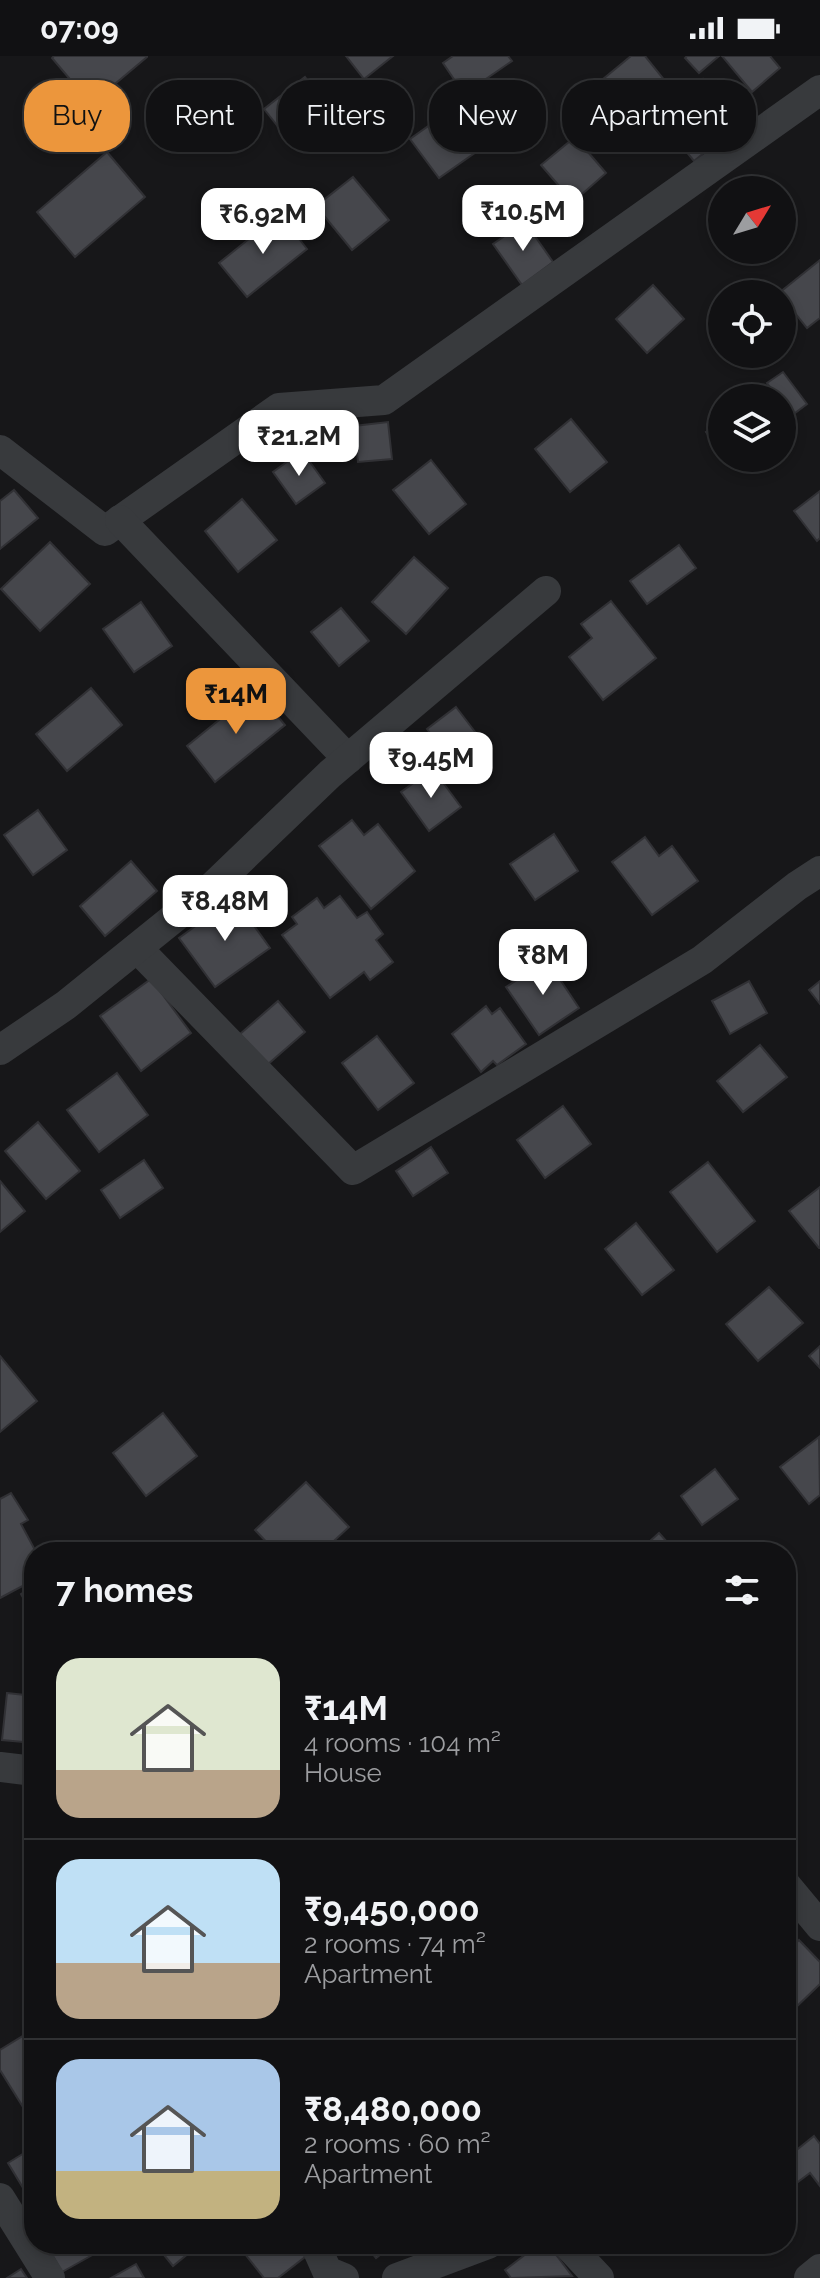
<!DOCTYPE html>
<html lang="en">
<head>
<meta charset="utf-8">
<style>
  :root { --surface:#111113; --page:#1a1a1c; --text:#f1f3f6; --muted:#9c9da0; --line:#303133; --accent:#ec963c }
  body { margin:0; font-family:Raleway,sans-serif; background:var(--page); color:var(--text); height:100vh; display:flex; flex-direction:column; font-size:30px; white-space:nowrap }
  * { box-sizing:border-box; margin:0 }
  p { font-size:26px; color:var(--muted) }
  .icon { flex:none; width:44px; height:44px; fill:none; stroke:currentColor; stroke-width:2; stroke-linecap:round; stroke-linejoin:round }
  .map { position:relative; flex:1; overflow:hidden }
  .side { position:absolute; left:24px; top:1486px; width:772px; height:712px; display:flex; flex-direction:column; background:var(--surface); border-radius:32px; box-shadow:0 4px 12px #0003,0 0 0 2px var(--line) }
  .side>* { flex:none }
  .top-card { position:absolute; left:24px; top:24px; width:772px; height:72px; display:flex; gap:16px }
  .needle { width:52px; rotate:52deg }
  .buttons { position:absolute; left:708px; top:120px; display:grid; gap:16px }
  .buttons a { display:grid; place-items:center; width:88px; height:88px; border-radius:50%; background:var(--surface); box-shadow:0 4px 12px #0003,0 0 0 2px var(--line); font-size:40px }
  .price { position:absolute; translate:-50% -68px; padding:0 18px; border-radius:16px; background:#fff; color:#222; font-size:26px; line-height:52px; filter:drop-shadow(0 2px 4px #0008) }
  .price::after { content:''; position:absolute; left:50%; top:48px; width:24px; height:18px; margin-left:-12px; background:inherit; clip-path:polygon(0 0,100% 0,50% 100%) }
  .price.active { background:var(--accent); color:#111 }
  ul { padding:0; list-style:none }
  li { display:flex; align-items:center; gap:24px; height:200px; padding:0 32px }
  li+li { border-top:2px solid var(--line) }
  li span { display:grid; place-items:center; flex:none; width:224px; height:160px; border-radius:24px; color:#555 }
  li>.icon { margin-inline-start:auto }
  span .icon { width:96px; height:96px; fill:#fffc; stroke-width:1 }
  li b { font-size:34px }
  h2 { display:flex; justify-content:space-between; align-items:center; height:96px; padding:0 32px; font-size:34px }
  .pill { padding:0 28px; border-radius:32px; background:var(--surface); box-shadow:0 4px 12px #0003,0 0 0 2px var(--line); font-size:28px; line-height:72px }
  .pill.active { background:var(--accent); color:#111 }
  .status { display:flex; justify-content:space-between; align-items:center; height:56px; padding:0 40px; background:var(--surface); direction:ltr }
  .status svg { height:22px; fill:currentColor }
  .map>svg:first-child { display:block }
  .building { fill:#46474c; stroke:#313135; stroke-width:2 }
  .lines { fill:none; stroke-linecap:round; stroke-linejoin:round }
  .minor { stroke:#383a3d; stroke-width:30 }
</style>
</head>
<body>
<div class="status"><b>07:09</b><svg viewBox="0 0 49 12"><path d="M0 12V9h3v3zM5 12V6h3v6zM10 12V3h3v9zM15 12V0h3v12zM26 1h20v11H26zM47 4h2v5h-2z"/></svg></div>
<div class="map">
<svg width="820" height="2222" viewBox="0 0 820 2222">
  <rect width="100%" height="100%" fill="#171719"/>
  <g class="building">
    <polygon points="54,0 147,0 147,1 91,48 52,2"/>
    <polygon points="346,0 393,0 364,23"/>
    <polygon points="453,0 508,0 512,5 464,38 443,7"/>
    <polygon points="631,0 645,0 666,26 617,66 591,33"/>
    <polygon points="687,0 719,0 699,17 685,2"/>
    <polygon points="722,0 770,0 780,12 752,36"/>
    <polygon points="305,21 325,47 284,78 264,53"/>
    <polygon points="703,23 740,67 694,105 657,60"/>
    <polygon points="451,54 479,94 439,122 410,83"/>
    <polygon points="575,81 606,117 573,146 541,109"/>
    <polygon points="107,96 145,141 75,201 37,156"/>
    <polygon points="353,121 389,164 352,194 316,150"/>
    <polygon points="280,158 307,193 247,241 219,207"/>
    <polygon points="525,166 553,206 522,229 493,188"/>
    <polygon points="820,204 820,262 807,272 779,237"/>
    <polygon points="653,229 684,263 647,297 616,263"/>
    <polygon points="783,316 807,348 791,360 782,347 782,342 778,342 767,327"/>
    <polygon points="571,363 607,406 570,436 535,393"/>
    <polygon points="722,364 722,398 706,376"/>
    <polygon points="388,366 392,403 358,406 354,370"/>
    <polygon points="302,395 325,427 296,448 273,416"/>
    <polygon points="725,402 741,402 731,410"/>
    <polygon points="431,404 466,448 429,478 393,434"/>
    <polygon points="14,434 38,462 0,493 0,445"/>
    <polygon points="820,435 820,482 817,485 794,455"/>
    <polygon points="242,443 277,484 238,516 205,475"/>
    <polygon points="50,486 90,528 40,575 1,533"/>
    <polygon points="679,489 696,512 647,548 630,525"/>
    <polygon points="414,501 448,532 406,578 372,546"/>
    <polygon points="611,545 656,602 603,644 569,601 592,582 581,568"/>
    <polygon points="141,546 172,590 134,616 103,573"/>
    <polygon points="341,552 369,585 339,610 311,576"/>
    <polygon points="91,632 122,669 67,715 36,678"/>
    <polygon points="256,634 285,669 215,726 187,690"/>
    <polygon points="456,651 482,685 453,707 427,673"/>
    <polygon points="433,713 461,751 429,775 401,736"/>
    <polygon points="38,754 67,794 33,819 4,779"/>
    <polygon points="352,764 364,779 378,768 415,815 371,853 319,790"/>
    <polygon points="554,778 578,815 535,844 510,808"/>
    <polygon points="645,781 659,800 672,790 698,825 652,859 612,806"/>
    <polygon points="131,805 157,835 105,880 80,850"/>
    <polygon points="340,840 357,862 367,856 383,878 376,884 393,906 370,924 364,916 330,942 282,879 297,868 292,861 317,842 324,852"/>
    <polygon points="234,842 270,892 215,931 179,882"/>
    <polygon points="547,904 579,952 539,979 506,931"/>
    <polygon points="151,923 191,977 141,1015 100,960"/>
    <polygon points="749,925 767,957 730,978 712,945"/>
    <polygon points="820,925 820,948 809,934"/>
    <polygon points="278,945 305,976 267,1009 240,978"/>
    <polygon points="486,950 492,958 500,952 526,988 497,1009 493,1005 481,1016 452,978"/>
    <polygon points="377,980 414,1027 378,1054 342,1007"/>
    <polygon points="760,989 787,1021 743,1056 717,1025"/>
    <polygon points="117,1017 148,1059 99,1096 67,1054"/>
    <polygon points="563,1050 591,1088 545,1122 517,1084"/>
    <polygon points="38,1066 80,1115 46,1143 5,1095"/>
    <polygon points="431,1091 448,1117 413,1140 396,1115"/>
    <polygon points="144,1104 163,1132 120,1162 101,1134"/>
    <polygon points="708,1106 755,1165 717,1196 670,1136"/>
    <polygon points="0,1125 25,1155 0,1176"/>
    <polygon points="820,1131 820,1192 819,1192 789,1155"/>
    <polygon points="636,1167 674,1214 642,1239 605,1193"/>
    <polygon points="769,1231 803,1267 758,1305 726,1268"/>
    <polygon points="820,1290 820,1312 809,1300"/>
    <polygon points="0,1300 37,1345 0,1376"/>
    <polygon points="163,1357 197,1400 146,1440 113,1397"/>
    <polygon points="819,1381 820,1439 809,1448 780,1411"/>
    <polygon points="715,1413 738,1443 702,1469 681,1440"/>
    <polygon points="306,1426 349,1471 322,1496 276,1496 255,1474"/>
    <polygon points="11,1437 28,1464 21,1468 36,1496 34,1496 34,1524 0,1542 0,1443"/>
    <polygon points="659,1477 676,1496 638,1496"/>
    <polygon points="34,1530 34,1560 21,1538"/>
    <polygon points="7,1637 34,1640 34,1687 2,1684"/>
    <polygon points="799,1884 820,1906 820,1928 792,1955 786,1949 786,1897"/>
    <polygon points="34,1973 34,2055 28,2059 0,2014 0,1994"/>
    <polygon points="814,2080 820,2088 820,2130 810,2117 786,2135 786,2086 794,2096"/>
    <polygon points="34,2091 34,2143 31,2145 8,2107"/>
    <polygon points="46,2188 112,2188 62,2216"/>
    <polygon points="155,2188 200,2188 173,2210"/>
    <polygon points="237,2188 295,2188 305,2201 278,2222 264,2222"/>
    <polygon points="365,2188 394,2188 376,2202"/>
    <polygon points="539,2188 548,2188 572,2220 511,2222 505,2214"/>
    <polygon points="136,2208 144,2222 111,2222"/>
    <polygon points="21,2213 27,2222 7,2222"/>
  </g>
  <g class="lines">
    <g class="minor">
      <polyline points="0,394 105,475 279,352 384,344 820,34"/>
      <polyline points="120,464 348,703"/>
      <polyline points="137,892 353,1114 702,904 797,830 820,815"/>
      <polyline points="0,994 66,949 211,832 330,718 546,535"/>
      <polyline points="0,1711 34,1715"/>
      <polyline points="786,1829 820,1870"/>
      <polyline points="0,2142 50,2222"/>
      <polyline points="315,2188 327,2215 344,2222"/>
      <polyline points="567,2188 599,2222"/>
      <polyline points="397,2222 488,2188"/>
      <polyline points="809,2222 820,2213"/>
    </g>
  </g>
</svg>
<div class="buttons">
<a><svg class="needle" viewBox="-14 -14 28 28"><path d="M0-13l5 13h-10z" fill="#e53935"/><path d="M0 13l5-13h-10z" fill="#9c9da0"/></svg></a>
<a><svg class="icon" aria-label="locate" viewBox="0 0 24 24"><circle cx="12" cy="12" r="6"/><path d="M12 2v4M12 18v4M2 12h4M18 12h4"/></svg></a>
<a><svg class="icon" aria-label="layers" viewBox="0 0 24 24"><path d="M12 4l9 5-9 5-9-5zM3 14l9 5 9-5"/></svg></a>
</div>
<b class="price" style="left:523px;top:197px">₹10.5M</b>
<b class="price" style="left:263px;top:200px">₹6.92M</b>
<b class="price" style="left:299px;top:422px">₹21.2M</b>
<b class="price active" style="left:236px;top:680px">₹14M</b>
<b class="price" style="left:431px;top:744px">₹9.45M</b>
<b class="price" style="left:225px;top:887px">₹8.48M</b>
<b class="price" style="left:543px;top:941px">₹8M</b>
<div class="top-card">
<a class="pill active">Buy</a>
<a class="pill">Rent</a>
<a class="pill">Filters</a>
<a class="pill">New</a>
<a class="pill">Apartment</a>
</div>
<section class="side">
<h2>7 homes<svg class="icon" aria-label="filters" viewBox="0 0 24 24"><path d="M4 7h16M4 17h16"/><circle cx="9" cy="7" r="2"/><circle cx="15" cy="17" r="2"/></svg></h2>
<ul>
<li><span style="background:linear-gradient(#dfe7d0 70%,#b9a48a 0)"><svg class="icon" aria-label="home" viewBox="0 0 24 24"><path d="M3 11l9-7 9 7M6 9v11h12V9"/></svg></span><div><b>₹14M</b><p>4 rooms · 104 m²</p><p>House</p></div></li>
<li><span style="background:linear-gradient(#bfe0f5 65%,#b9a48a 0)"><svg class="icon" aria-label="home" viewBox="0 0 24 24"><path d="M3 11l9-7 9 7M6 9v11h12V9"/></svg></span><div><b>₹9,450,000</b><p>2 rooms · 74 m²</p><p>Apartment</p></div></li>
<li><span style="background:linear-gradient(#a9c7e8 70%,#c2b280 0)"><svg class="icon" aria-label="home" viewBox="0 0 24 24"><path d="M3 11l9-7 9 7M6 9v11h12V9"/></svg></span><div><b>₹8,480,000</b><p>2 rooms · 60 m²</p><p>Apartment</p></div></li>
</ul>
</section>
</div>
</body>
</html>
